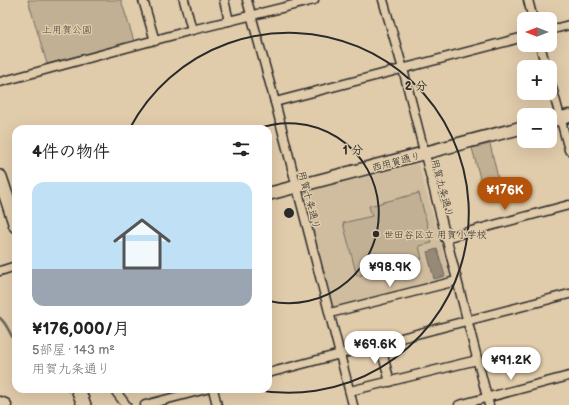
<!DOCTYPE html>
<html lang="ja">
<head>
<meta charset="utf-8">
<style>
  :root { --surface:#fff; --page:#f6f6f6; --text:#222; --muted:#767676; --line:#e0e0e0; --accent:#b45309 }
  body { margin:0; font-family:"Balsamiq Sans","Klee One",sans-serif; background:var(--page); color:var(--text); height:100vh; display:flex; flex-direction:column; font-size:15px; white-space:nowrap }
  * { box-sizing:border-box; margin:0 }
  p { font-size:13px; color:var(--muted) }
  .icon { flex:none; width:22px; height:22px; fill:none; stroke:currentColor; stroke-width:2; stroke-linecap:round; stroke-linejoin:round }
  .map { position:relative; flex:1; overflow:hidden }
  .drawer { position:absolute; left:12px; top:125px; width:260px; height:268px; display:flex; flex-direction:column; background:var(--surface); border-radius:12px; box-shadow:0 4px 16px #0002 }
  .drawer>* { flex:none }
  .needle { width:26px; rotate:270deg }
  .tools { position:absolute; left:517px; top:12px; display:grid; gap:8px }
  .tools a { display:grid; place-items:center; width:40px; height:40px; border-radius:8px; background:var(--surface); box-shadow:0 4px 16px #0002; font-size:20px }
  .price { position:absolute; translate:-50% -34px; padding:0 9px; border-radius:14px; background:#fff; color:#222; font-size:13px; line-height:26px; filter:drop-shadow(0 1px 2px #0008) }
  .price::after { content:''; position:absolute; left:50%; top:24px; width:12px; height:9px; margin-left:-6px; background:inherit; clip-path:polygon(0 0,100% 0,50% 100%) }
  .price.on { background:var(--accent); color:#fff }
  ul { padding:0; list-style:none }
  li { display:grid; align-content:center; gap:8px; height:212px; padding:0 20px }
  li+li { border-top:1px solid var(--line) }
  li span { display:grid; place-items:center; height:124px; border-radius:12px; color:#555 }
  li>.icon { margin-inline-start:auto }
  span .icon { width:72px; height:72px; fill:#fffc; stroke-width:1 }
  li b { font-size:17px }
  h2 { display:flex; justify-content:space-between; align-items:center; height:48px; padding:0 20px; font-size:17px }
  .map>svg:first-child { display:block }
  .built { fill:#d0bd9f }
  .green { fill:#c2b095; stroke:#766e60 }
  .water { fill:#968a77; stroke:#6b6459 }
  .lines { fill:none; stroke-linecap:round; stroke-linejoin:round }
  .stream { stroke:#6b6459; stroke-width:2.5 }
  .street-casing { stroke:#2b2b2b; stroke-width:11 }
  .secondary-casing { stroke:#2b2b2b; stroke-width:15 }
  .primary-casing { stroke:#2b2b2b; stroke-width:16 }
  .street { stroke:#e0cbaa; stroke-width:8 }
  .secondary { stroke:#e0cbaa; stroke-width:12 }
  .primary { stroke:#e0cbaa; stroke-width:13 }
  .ring { fill:none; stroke:#2b2b2b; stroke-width:2 }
  .poi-dot { fill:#2b2b2b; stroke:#e0cbaa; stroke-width:1.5 }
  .labels { text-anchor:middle; stroke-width:3; stroke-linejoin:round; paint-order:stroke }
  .park-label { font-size:10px; fill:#423f3b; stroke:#e0cbaa }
  .street-label { font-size:10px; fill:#2b2b2b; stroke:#e0cbaa }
  .poi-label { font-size:10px; fill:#2b2b2b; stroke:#e0cbaa; text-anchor:start }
  .centre { fill:#2b2b2b; stroke:#e0cbaa; stroke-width:2 }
  .ring-label { font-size:12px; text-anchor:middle; font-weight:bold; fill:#2b2b2b; stroke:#e0cbaa; stroke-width:3; stroke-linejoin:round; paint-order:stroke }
</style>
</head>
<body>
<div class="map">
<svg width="569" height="405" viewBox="0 0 569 405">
  <rect width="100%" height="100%" fill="#e0cbaa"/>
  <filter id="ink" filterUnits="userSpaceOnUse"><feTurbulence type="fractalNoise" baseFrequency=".025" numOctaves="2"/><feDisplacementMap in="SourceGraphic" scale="8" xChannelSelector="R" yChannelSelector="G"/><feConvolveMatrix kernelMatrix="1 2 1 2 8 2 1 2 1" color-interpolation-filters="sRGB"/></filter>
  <g filter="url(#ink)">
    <polygon class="built" points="416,164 419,166 450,277 448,280 335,308 332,307 303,192"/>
    <g class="green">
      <polygon points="28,0 121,0 134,41 47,64"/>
      <polygon points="490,144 498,178 481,182 472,148"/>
      <polygon points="419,193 432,243 419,246 422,259 357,276 343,223 372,216 369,206"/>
    </g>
    <polygon class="water" points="437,249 445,276 434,279 427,252"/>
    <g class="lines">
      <g class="stream">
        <path d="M0,318C8,325 10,335 16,343"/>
        <polyline points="66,389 68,391"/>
      </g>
      <g class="street-casing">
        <g id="street">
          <polyline points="143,0 155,41"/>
          <polyline points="184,0 192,30"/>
          <polyline points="224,0 229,21"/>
          <polyline points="247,0 275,102 353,405"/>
          <polyline points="383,0 403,69 489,405"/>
          <polyline points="528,0 533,19"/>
          <polyline points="550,30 569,25"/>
          <polyline points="540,45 546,67"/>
          <polyline points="550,80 569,150"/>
          <polyline points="0,82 192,30 314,0"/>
          <polyline points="275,102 524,37"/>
          <polyline points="445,238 569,205"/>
          <polyline points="0,271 16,266"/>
          <polyline points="330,313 456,281"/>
          <polyline points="380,344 390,382"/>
          <polyline points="268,373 569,294"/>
          <polyline points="114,389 126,405"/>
          <polyline points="213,389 217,405"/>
          <polyline points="350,391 477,360"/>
          <polyline points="145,405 206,389"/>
          <polyline points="459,405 569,376"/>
        </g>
      </g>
      <g class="secondary-casing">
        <g id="secondary">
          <polyline points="550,121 569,116"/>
          <polyline points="268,194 524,127"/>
          <polyline points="0,403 5,405"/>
        </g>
      </g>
      <g class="primary-casing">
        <g id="primary">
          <polyline points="0,177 16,226"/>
          <polyline points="78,389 84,405"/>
        </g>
      </g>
      <use href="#street" class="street"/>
      <use href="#secondary" class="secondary"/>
      <use href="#primary" class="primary"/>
    </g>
  </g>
  <g class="ring">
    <path d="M257 129A90 90 0 1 1 269 301"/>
    <path d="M130 128A180 180 0 1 1 252 389"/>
  </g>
  <circle class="poi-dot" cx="376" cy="234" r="4"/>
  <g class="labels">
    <g class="park-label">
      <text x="67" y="33">上用賀公園</text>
    </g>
    <g class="street-label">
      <text transform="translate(396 161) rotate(-15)" y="4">西用賀通り</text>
      <text transform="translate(443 188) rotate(75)" y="4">用賀九条通り</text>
      <text transform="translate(310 200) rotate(75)" y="4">用賀十条通り</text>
    </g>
    <g class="poi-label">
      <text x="384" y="238">世田谷区立 用賀小学校</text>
    </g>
  </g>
  <circle cx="289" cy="213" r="6" class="centre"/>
  <g class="ring-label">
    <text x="416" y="90">2 分</text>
    <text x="353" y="154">1 分</text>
  </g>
</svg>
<div class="tools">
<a><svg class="needle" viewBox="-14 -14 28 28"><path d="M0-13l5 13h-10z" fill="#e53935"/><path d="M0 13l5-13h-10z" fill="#767676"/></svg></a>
<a>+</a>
<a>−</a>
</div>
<b class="price on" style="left:505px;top:211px">¥176K</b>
<b class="price" style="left:390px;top:288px">¥98.9K</b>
<b class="price" style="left:375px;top:365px">¥69.6K</b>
<b class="price" style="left:511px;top:381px">¥91.2K</b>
<section class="drawer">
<h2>4件の物件<svg class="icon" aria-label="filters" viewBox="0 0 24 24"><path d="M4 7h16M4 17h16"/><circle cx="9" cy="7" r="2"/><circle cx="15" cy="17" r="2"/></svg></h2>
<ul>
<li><span style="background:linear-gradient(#bfe0f5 70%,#9aa5b1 0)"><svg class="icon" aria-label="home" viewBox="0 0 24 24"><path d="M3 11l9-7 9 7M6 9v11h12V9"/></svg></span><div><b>¥176,000/月</b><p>5部屋 · 143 m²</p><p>用賀九条通り</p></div></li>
</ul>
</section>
</div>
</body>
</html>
